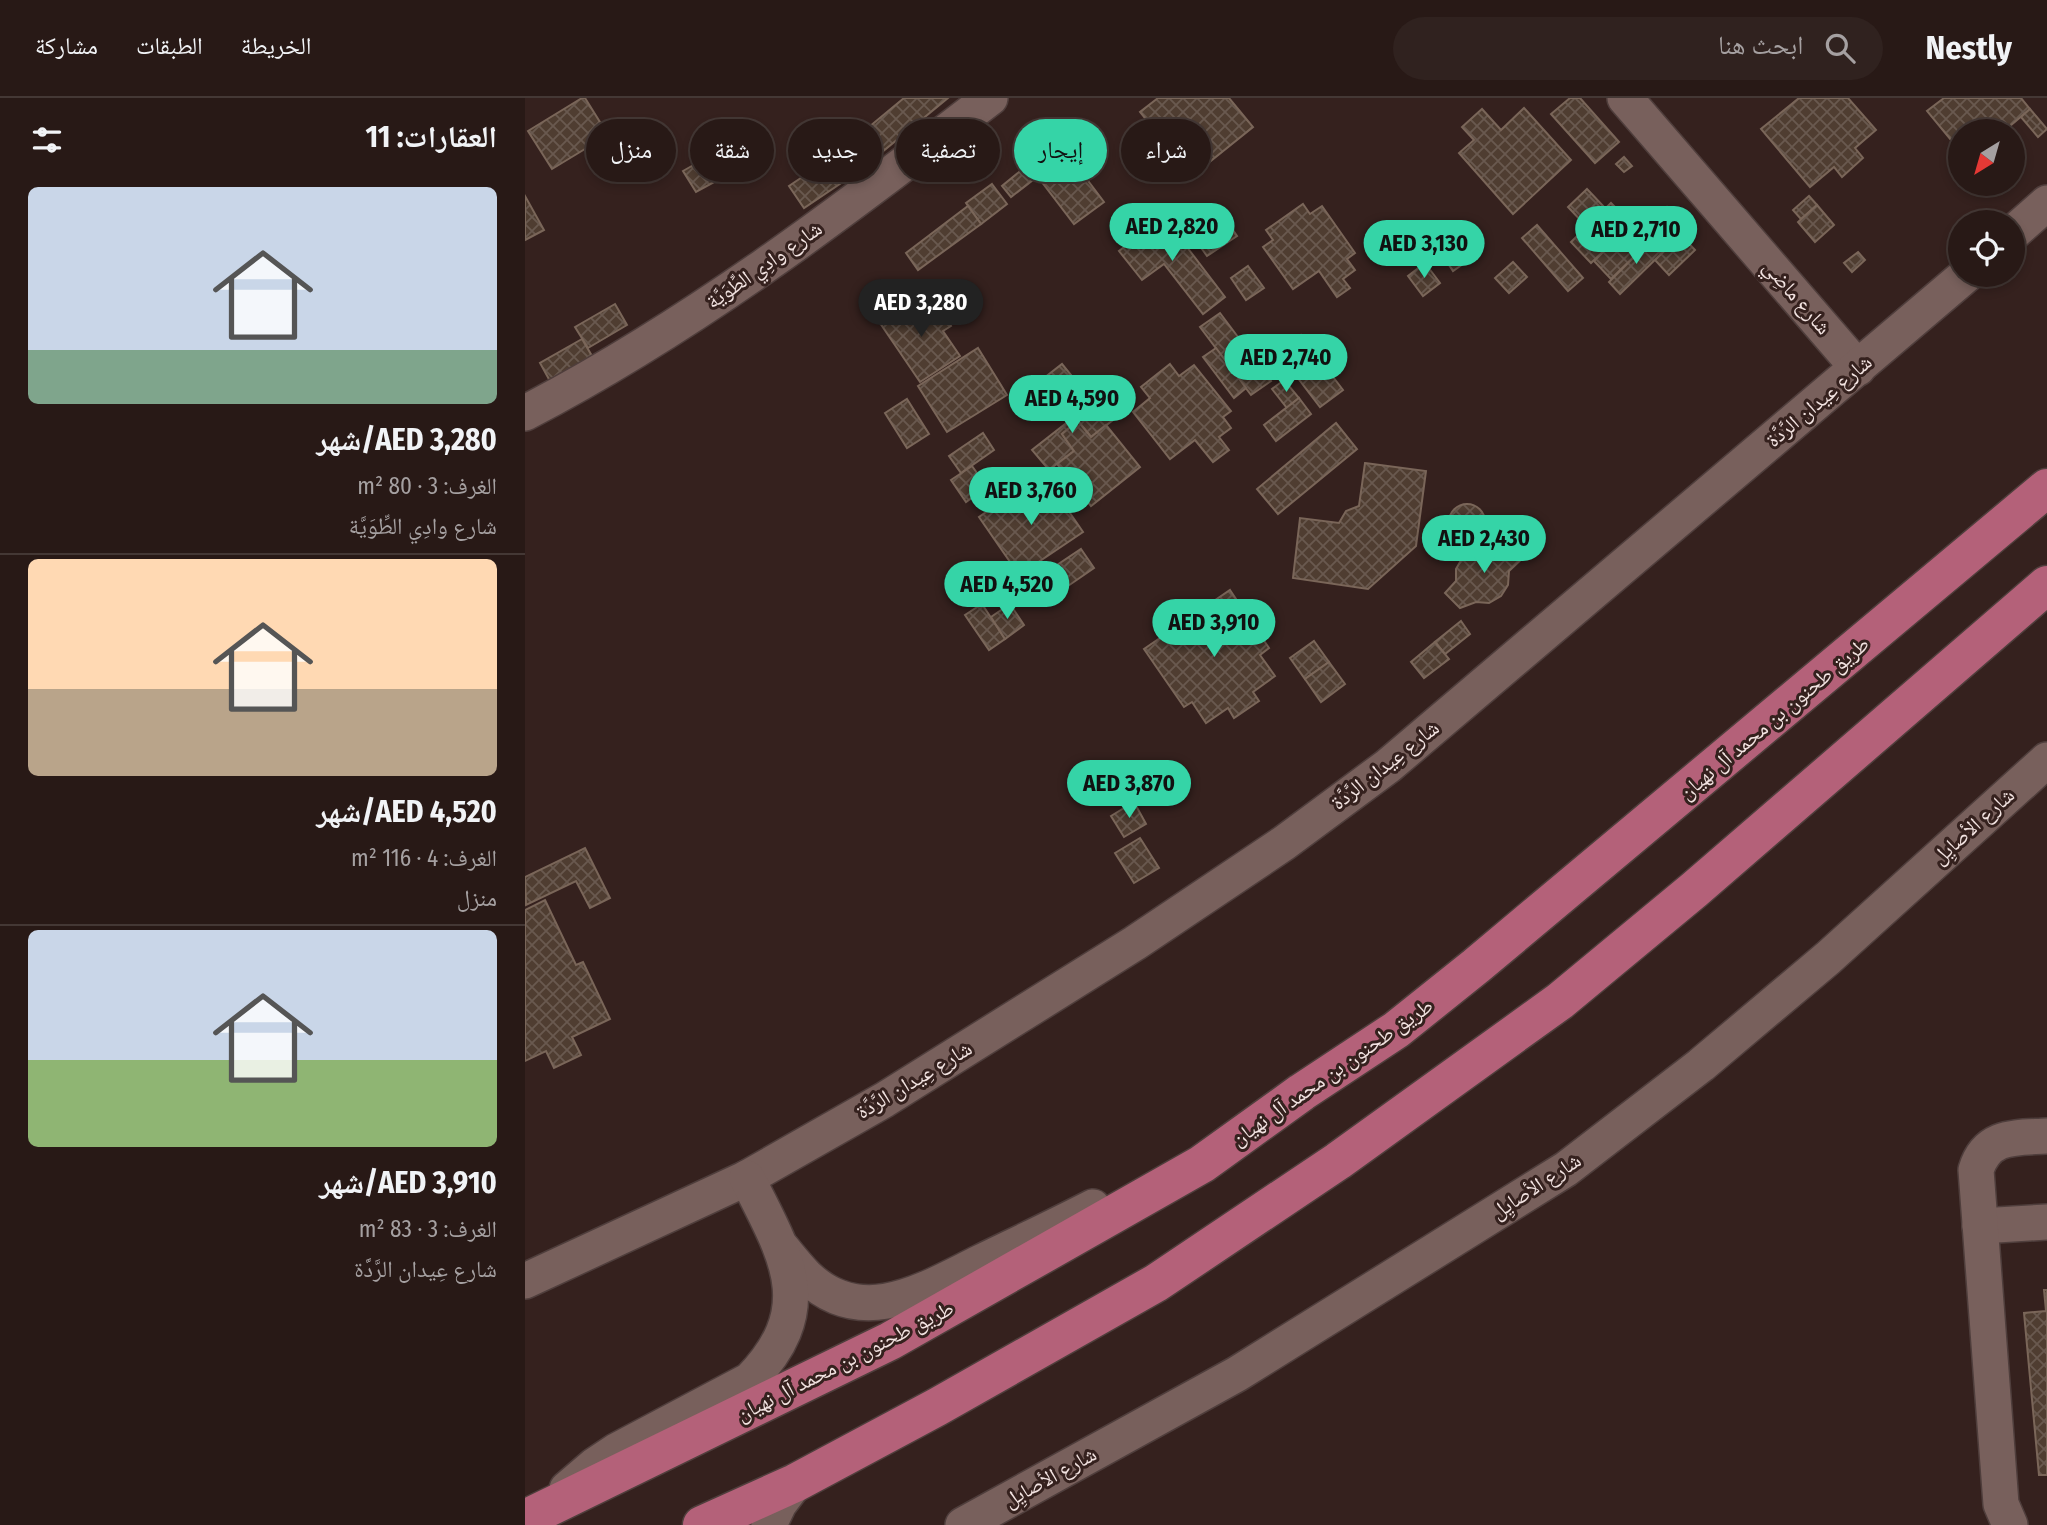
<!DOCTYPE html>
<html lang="ar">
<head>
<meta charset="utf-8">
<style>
  :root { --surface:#281916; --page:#30221f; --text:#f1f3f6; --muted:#a5a0a1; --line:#443835; --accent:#35d4a7 }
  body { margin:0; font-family:"Fira Sans Condensed","Noto Naskh Arabic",sans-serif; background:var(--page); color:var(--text); direction:rtl; height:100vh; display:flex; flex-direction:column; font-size:26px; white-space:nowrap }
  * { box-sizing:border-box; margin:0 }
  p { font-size:23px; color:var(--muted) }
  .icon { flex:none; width:38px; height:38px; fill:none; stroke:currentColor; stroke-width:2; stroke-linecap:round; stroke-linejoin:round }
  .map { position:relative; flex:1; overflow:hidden; direction:ltr }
  .side { display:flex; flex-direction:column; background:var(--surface); width:525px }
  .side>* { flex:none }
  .top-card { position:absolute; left:21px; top:21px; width:665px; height:63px; direction:rtl; display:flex; gap:14px }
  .needle { width:46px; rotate:217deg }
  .buttons { position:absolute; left:1423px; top:21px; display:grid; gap:14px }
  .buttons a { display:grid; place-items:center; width:77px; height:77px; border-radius:50%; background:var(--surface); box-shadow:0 4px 10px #0003,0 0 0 2px var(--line); font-size:35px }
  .price { position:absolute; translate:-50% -60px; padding:0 16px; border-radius:24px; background:var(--accent); color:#111; font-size:23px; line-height:46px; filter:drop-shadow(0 2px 4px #0008) }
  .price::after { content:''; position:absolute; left:50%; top:42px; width:21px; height:16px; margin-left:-10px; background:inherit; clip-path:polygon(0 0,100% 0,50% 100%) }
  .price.on { background:#222; color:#fff }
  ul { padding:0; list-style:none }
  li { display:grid; align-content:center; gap:14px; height:371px; padding:0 28px }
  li+li { border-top:2px solid var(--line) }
  li span { display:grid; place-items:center; height:217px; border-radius:10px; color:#555 }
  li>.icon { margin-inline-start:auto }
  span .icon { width:126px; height:126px; fill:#fffc; stroke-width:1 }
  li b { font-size:30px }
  h2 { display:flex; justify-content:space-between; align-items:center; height:84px; padding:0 28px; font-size:30px }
  .tag { padding:0 24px; border-radius:32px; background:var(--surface); box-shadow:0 4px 10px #0003,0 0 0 2px var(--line); font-size:24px; line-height:63px }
  .tag.on { background:var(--accent); color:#111 }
  header { display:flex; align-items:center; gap:42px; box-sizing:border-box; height:98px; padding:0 35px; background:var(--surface); border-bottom:2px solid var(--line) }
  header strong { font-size:33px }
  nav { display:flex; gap:38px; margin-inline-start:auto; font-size:24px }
  .search { width:490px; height:63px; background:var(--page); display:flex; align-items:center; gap:18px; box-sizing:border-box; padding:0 24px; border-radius:38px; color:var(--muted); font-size:26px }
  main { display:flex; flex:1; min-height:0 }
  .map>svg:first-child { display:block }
  .building { fill:url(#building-cross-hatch); stroke:#7a6659; stroke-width:2 }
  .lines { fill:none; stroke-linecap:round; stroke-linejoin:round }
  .minor-casing { stroke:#4f3e3c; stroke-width:38 }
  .major-casing { stroke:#4f3e3c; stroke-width:41 }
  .minor { stroke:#78605c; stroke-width:35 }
  .major { stroke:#b46179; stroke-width:38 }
  .labels { text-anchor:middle; stroke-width:6; stroke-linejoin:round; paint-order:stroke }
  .street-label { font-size:21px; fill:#f2e3e1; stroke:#35211e }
</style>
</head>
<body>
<header>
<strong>Nestly</strong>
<div class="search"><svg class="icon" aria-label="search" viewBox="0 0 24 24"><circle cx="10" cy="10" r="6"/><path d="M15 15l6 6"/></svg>ابحث هنا</div>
<nav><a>الخريطة</a><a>الطبقات</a><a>مشاركة</a></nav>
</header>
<main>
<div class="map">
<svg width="1522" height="1427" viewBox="0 0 1522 1427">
  <defs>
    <pattern id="building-cross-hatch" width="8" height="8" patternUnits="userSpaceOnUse" patternTransform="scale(1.75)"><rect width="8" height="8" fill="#4f3d31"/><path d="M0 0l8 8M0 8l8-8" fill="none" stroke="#69594f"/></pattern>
  </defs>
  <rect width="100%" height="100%" fill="#35211e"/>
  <g class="building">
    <polygon points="57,0 60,0 83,37 27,71 3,33"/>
    <polygon points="379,0 423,0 357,54 339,33"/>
    <polygon points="633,0 704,0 728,29 667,78 615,14"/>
    <polygon points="1045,0 1055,0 1094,44 1070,65 1026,16"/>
    <polygon points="1274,0 1323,0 1351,32 1330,50 1338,60 1317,79 1309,69 1285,89 1236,31"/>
    <polygon points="1419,0 1496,0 1505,11 1479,33 1435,33 1435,53 1402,13"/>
    <polygon points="999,10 1046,62 988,116 934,55 949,42 937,29 957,11 976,32"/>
    <polygon points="1505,11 1522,31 1513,39 1496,19"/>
    <polygon points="322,49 337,71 279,110 264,88"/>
    <polygon points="1099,59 1107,68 1099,74 1091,66"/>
    <polygon points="546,60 579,104 549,126 516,83"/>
    <polygon points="179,61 191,83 171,94 158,73"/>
    <polygon points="499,70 508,82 486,99 477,88"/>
    <polygon points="467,86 482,106 456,126 441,105"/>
    <polygon points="1062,91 1080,110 1061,128 1043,109"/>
    <polygon points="0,98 19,132 0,142"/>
    <polygon points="1284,98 1292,107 1276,121 1268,112"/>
    <polygon points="1086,105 1107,126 1066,165 1046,144"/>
    <polygon points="778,106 785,116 797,108 830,155 822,161 830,172 818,181 825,190 812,199 794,173 768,191 738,149 748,142 741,132"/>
    <polygon points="1292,107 1309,127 1290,144 1273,124"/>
    <polygon points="443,108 456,126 393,172 381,155"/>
    <polygon points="1142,109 1157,125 1134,148 1118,132"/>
    <polygon points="693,110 712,138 682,158 672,144 682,137 673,124"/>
    <polygon points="639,119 700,199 678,216 639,166 617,182 594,153"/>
    <polygon points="926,126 948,159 928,173 906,140"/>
    <polygon points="1107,126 1124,144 1086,181 1069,163"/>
    <polygon points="1012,127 1058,180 1043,193 997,140"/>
    <polygon points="1156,137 1170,152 1144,177 1130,162"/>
    <polygon points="1127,141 1139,153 1095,196 1084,184"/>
    <polygon points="1333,154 1340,162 1327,174 1319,165"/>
    <polygon points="988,164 1002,179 984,195 970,180"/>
    <polygon points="900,165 915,185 898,198 883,178"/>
    <polygon points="723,168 739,190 721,202 706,180"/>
    <polygon points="394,199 407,218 417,212 426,228 418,233 435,258 395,284 355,225"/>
    <polygon points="90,206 102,227 63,250 50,229"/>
    <polygon points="695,215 746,283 726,297 675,229"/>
    <polygon points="776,237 818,292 795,309 753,254"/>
    <polygon points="57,241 67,258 25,283 15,265"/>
    <polygon points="453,250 482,297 422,334 393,288"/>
    <polygon points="691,250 721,290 709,300 678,259"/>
    <polygon points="537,266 559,293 535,311 514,284"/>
    <polygon points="645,266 654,278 669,267 706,313 698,319 706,330 694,339 704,352 688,364 670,342 645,361 608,314 625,300 616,289"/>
    <polygon points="759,282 774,300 762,310 747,291"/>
    <polygon points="774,300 786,316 751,343 739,327"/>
    <polygon points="382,301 404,336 382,350 360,315"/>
    <polygon points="572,301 588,322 566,339 553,323 537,336 549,353 524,372 507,352"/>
    <polygon points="553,323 566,339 581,327 615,369 566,408 532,366 549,353 537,336"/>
    <polygon points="811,325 832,351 753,416 732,391"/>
    <polygon points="458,335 469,352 436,375 424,358"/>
    <polygon points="840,365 901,373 891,448 843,491 768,480 775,420 814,425 821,413 834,408"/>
    <polygon points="447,368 462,389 441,404 426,382"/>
    <polygon points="525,386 558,434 494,477 454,419 494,391 502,402"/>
    <circle cx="942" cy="424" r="18"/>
    <polygon points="984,442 999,459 984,473 983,487 976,498 964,505 951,504 935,510 920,495 931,483 931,471 939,457 950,452 967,454"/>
    <polygon points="556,451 569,470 543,488 529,469"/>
    <polygon points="705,492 744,550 735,557 750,578 728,594 734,603 709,620 703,610 681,625 667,604 659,609 619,551"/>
    <polygon points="457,506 480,541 464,552 440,517"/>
    <polygon points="485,506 499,527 480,541 466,519"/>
    <polygon points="936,523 945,536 920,556 910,544"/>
    <polygon points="789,543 804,564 780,581 765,560"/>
    <polygon points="910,544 924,561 899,580 886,564"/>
    <polygon points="804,564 820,586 796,604 780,581"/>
    <polygon points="609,704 621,726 599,739 586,718"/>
    <polygon points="615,740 634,770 609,785 590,755"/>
    <polygon points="60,750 85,800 65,810 51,783 1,807 0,779"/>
    <polygon points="20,802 51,867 58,864 85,921 47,939 56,957 29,970 21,953 0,963 0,812"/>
    <polygon points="1519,1192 1522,1192 1522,1377 1514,1377 1499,1215 1521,1213"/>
  </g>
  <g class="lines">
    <g class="minor-casing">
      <g id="minor">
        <polyline points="1100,0 1333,270"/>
        <polyline points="1488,135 1522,105"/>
        <path d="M0,315C167,228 316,115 465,0"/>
        <polyline points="1455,1128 1522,1124"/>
        <path d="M257,1150C265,1160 273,1170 282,1179C338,1232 401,1191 456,1164C493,1146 531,1128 568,1109"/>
        <polyline points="0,1183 222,1080 359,1002 610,845 759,745 863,668 1441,177"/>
        <path d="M42,1391L70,1367L91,1353L225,1282C296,1209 260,1156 222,1080"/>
        <polyline points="244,1427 254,1406 270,1385"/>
        <polyline points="438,1427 712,1276 1041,1071 1176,967 1303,860 1522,662"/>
        <path d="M1485,1427L1476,1406L1451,1072C1462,1036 1491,1040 1522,1038"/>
      </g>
    </g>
    <g class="major-casing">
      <g id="major">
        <polyline points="0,1421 365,1243 677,1066 777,994 871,932 951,868 1522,390"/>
        <polyline points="177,1427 270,1385 412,1309 631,1185 813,1063 1035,903 1169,792 1522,487"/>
      </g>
    </g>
    <use href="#minor" class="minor"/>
    <use href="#major" class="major"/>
  </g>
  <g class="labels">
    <g class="street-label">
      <text transform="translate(239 167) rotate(-35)" y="7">شارع وادِي الطِّوَيَّة</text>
      <text transform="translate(1272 199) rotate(49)" y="7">شارع ماضِي</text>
      <text transform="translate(1294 303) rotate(-40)" y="7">شارع عِيدان الرَّدَّة</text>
      <text transform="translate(1249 620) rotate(-40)" y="7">طريق طحنون بن محمد آل نهيان</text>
      <text transform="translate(860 667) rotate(-38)" y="7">شارع عِيدان الرَّدَّة</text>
      <text transform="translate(1448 728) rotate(-42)" y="7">شارع الأصايِل</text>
      <text transform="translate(807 974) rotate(-35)" y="7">طريق طحنون بن محمد آل نهيان</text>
      <text transform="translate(389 982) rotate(-31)" y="7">شارع عِيدان الرَّدَّة</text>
      <text transform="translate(1011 1088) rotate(-33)" y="7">شارع الأصايِل</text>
      <text transform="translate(320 1263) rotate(-27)" y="7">طريق طحنون بن محمد آل نهيان</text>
      <text transform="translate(525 1379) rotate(-29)" y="7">شارع الأصايِل</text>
    </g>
  </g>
</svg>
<div class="buttons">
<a><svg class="needle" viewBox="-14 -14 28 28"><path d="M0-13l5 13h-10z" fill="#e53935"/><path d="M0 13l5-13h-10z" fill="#a5a0a1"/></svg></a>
<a><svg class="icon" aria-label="locate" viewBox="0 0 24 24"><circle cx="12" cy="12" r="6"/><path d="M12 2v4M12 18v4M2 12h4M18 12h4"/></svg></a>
</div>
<b class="price" style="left:647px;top:165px">AED 2,820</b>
<b class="price" style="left:1111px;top:168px">AED 2,710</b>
<b class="price" style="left:899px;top:182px">AED 3,130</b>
<b class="price on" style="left:396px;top:241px">AED 3,280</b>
<b class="price" style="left:761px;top:296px">AED 2,740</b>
<b class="price" style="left:547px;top:337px">AED 4,590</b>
<b class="price" style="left:506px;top:429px">AED 3,760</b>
<b class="price" style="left:959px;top:477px">AED 2,430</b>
<b class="price" style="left:482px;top:523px">AED 4,520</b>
<b class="price" style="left:689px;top:561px">AED 3,910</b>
<b class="price" style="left:604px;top:722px">AED 3,870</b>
<div class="top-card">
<a class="tag">شراء</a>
<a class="tag on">إيجار</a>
<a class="tag">تصفية</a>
<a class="tag">جديد</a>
<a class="tag">شقة</a>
<a class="tag">منزل</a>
</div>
</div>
<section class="side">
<h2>العقارات: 11<svg class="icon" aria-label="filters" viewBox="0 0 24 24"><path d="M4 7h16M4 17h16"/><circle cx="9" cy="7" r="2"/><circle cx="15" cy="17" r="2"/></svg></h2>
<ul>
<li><span style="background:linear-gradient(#c9d6e8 75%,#7fa58c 0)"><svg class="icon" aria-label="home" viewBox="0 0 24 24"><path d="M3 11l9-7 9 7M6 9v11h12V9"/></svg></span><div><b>AED 3,280/شهر</b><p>الغرف: 3 · 80 m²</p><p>شارع وادِي الطِّوَيَّة</p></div></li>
<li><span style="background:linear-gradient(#ffd9b3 60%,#b9a48a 0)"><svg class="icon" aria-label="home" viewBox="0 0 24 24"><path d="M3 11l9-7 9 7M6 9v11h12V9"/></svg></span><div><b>AED 4,520/شهر</b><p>الغرف: 4 · 116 m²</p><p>منزل</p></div></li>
<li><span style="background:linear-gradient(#c9d6e8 60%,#8fb573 0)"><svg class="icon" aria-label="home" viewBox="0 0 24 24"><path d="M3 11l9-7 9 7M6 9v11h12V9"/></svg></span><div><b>AED 3,910/شهر</b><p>الغرف: 3 · 83 m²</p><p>شارع عِيدان الرَّدَّة</p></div></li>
</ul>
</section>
</main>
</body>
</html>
